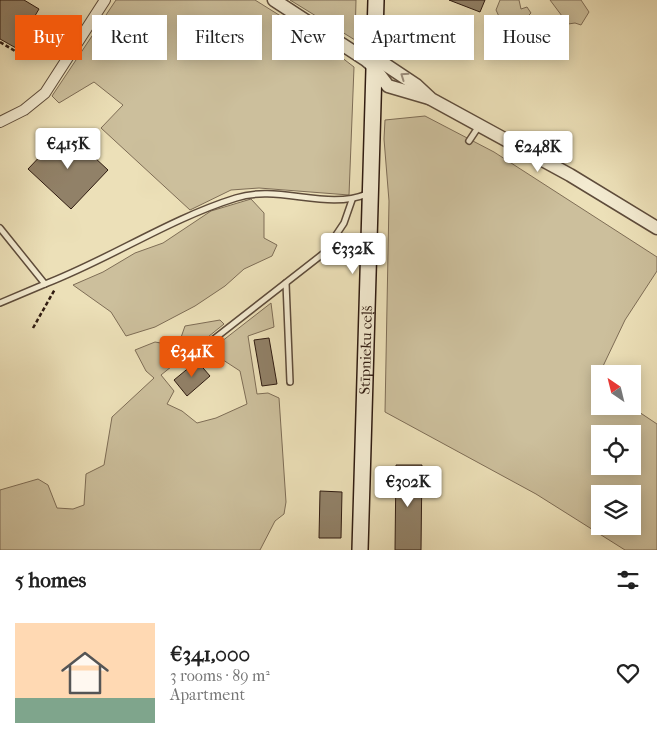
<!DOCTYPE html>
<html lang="en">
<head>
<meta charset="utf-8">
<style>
  :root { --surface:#fff; --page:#f6f6f6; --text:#222; --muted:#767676; --line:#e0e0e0; --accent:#ea580c }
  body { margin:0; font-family:"IM FELL French Canon",serif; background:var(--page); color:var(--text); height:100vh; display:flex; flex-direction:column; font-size:19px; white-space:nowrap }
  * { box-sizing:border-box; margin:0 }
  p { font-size:16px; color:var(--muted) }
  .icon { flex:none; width:28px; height:28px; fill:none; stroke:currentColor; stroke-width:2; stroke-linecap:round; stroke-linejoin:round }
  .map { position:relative; height:550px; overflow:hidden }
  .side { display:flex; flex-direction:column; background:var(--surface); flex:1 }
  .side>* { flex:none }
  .top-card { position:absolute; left:15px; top:15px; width:628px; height:45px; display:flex; gap:10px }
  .needle { width:32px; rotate:325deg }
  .buttons { position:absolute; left:591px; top:365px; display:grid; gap:10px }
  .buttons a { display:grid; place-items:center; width:50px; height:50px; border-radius:0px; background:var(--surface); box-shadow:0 2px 12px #0003; font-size:25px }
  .price { position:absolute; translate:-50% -42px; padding:0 11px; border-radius:5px; background:#fff; color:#222; font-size:16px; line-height:32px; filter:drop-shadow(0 1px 2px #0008) }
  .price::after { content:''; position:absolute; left:50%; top:30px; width:15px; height:11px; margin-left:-8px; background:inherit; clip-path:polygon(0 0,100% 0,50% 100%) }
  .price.active { background:var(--accent); color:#fff }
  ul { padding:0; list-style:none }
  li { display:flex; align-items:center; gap:15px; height:125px; padding:0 15px }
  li+li { border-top:1px solid var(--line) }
  li span { display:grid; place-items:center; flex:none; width:140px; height:100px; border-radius:0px; color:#555 }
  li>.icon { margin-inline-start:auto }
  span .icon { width:60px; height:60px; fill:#fffc; stroke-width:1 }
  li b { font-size:21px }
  h2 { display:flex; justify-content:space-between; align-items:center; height:60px; padding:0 15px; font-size:21px }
  .chip { padding:0 18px; border-radius:0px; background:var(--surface); box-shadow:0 2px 12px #0003; font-size:18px; line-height:45px }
  .chip.active { background:var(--accent); color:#fff }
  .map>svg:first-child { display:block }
  .green { fill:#ccbf9c; stroke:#7e6d56; fill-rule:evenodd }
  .building { fill:#918168; stroke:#2f1b11 }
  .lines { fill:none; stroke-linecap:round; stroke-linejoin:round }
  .service-casing { stroke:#5e4c3b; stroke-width:8 }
  .minor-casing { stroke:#5e4c3b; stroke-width:12 }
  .tertiary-casing { stroke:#5e4c3b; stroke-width:15 }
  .secondary-casing { stroke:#2f1b11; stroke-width:18 }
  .path { stroke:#2f1b11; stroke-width:2.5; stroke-dasharray:4 2.5; stroke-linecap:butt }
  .service { stroke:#f3ebd1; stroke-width:5 }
  .minor { stroke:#f3ebd1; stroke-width:10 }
  .tertiary { stroke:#f3ebd1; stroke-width:12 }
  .secondary { stroke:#f3ebd1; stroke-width:15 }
  .oneway { stroke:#9b8d7b }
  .labels { text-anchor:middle; stroke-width:4; stroke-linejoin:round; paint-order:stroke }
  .street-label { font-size:15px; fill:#2f1b11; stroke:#f3ebd1 }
</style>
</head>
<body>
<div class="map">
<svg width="657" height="550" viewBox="0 0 657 550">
  <rect width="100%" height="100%" fill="#ece0b8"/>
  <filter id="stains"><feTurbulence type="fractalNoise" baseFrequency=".004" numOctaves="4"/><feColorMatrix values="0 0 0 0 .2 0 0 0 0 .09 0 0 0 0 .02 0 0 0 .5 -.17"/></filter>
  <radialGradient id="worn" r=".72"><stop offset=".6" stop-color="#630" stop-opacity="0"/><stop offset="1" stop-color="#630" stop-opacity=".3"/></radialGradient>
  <g class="green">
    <polygon points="116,0 255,0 319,40 354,67 349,195 259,188 231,190 190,210 101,128 123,105 94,82 59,103 52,96"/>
    <polygon points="290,0 356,0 355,40"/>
    <polygon points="500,0 519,0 521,9 527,7 531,13 526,18 535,32 524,38 535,50 531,52 513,47 496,10"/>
    <polygon points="550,0 581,0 589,12 581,25 575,23 568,24"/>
    <path d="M425,116L494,152L657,257V271L625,320L594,385L600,388V406H630L657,424V550H625L536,494L385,412L389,201L384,139L385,120ZM600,434H632V466H600ZM600,494H632V526H600Z"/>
    <polygon points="251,199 264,213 264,238 277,245 272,256 244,269 225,286 195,306 155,327 126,336 111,312 73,285 103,272 135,253 163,243 211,211"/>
    <polygon points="271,303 274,327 248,336 257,394 268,393 279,398 286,502 284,514 275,521 260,550 0,550 0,490 38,479 48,485 57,508 73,509 84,505 86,474 104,465 112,417 154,378 146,371 135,350 155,342 178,346 185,326 220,320 224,324 161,375 174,391 167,404 182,411 197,423 216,418 247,404 240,371 217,356 217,345"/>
  </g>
  <g class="building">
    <polygon points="0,0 24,0 39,9 16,48 0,39"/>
    <polygon points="449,0 485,0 480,12"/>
    <polygon points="65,130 108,170 71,209 28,169"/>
    <polygon points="269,338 277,384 262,386 254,340"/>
    <polygon points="197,361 210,376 187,396 174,380"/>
    <polygon points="396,465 422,465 421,550 395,550"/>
    <polygon points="320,491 342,492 341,538 319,538"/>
  </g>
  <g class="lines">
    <g class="service-casing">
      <g id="service">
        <polyline points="469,141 479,126"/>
        <path d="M0,228L45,284C110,259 169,219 236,198C278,184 326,211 367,194"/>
        <polyline points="286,283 290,382"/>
        <polyline points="0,303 45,284"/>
        <polyline points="187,360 324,253 344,223 352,200"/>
      </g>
    </g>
    <g class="minor-casing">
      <polyline id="minor" points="0,122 24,110 45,93 105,0"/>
    </g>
    <g class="tertiary-casing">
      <g id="tertiary">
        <polyline points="274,0 366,60 373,66 388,86 429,98"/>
        <polyline points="373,66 383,63 416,85 431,99 570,175 657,228"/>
      </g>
    </g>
    <g class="secondary-casing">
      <g id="secondary">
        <path id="s1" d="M360,550L376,0"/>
      </g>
    </g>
    <g class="path">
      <polyline points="0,42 20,54 24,46"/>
      <polyline points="33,328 55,289"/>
    </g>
    <use href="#service" class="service"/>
    <use href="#minor" class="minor"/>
    <use href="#tertiary" class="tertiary"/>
    <use href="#secondary" class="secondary"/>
  </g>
  <defs><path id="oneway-chevron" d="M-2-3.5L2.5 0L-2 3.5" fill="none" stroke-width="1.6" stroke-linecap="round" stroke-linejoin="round" transform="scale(1.25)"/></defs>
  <use class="oneway" href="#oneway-chevron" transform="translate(404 76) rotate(-145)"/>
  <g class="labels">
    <g class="street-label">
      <text dy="5" stroke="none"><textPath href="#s1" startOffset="200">Stīpnieku ceļš</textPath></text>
    </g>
  </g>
  <rect width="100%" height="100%" filter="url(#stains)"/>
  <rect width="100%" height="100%" fill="url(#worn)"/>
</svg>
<div class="buttons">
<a><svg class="needle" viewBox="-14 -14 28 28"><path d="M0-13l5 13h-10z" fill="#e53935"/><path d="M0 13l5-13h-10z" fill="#767676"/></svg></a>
<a><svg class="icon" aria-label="locate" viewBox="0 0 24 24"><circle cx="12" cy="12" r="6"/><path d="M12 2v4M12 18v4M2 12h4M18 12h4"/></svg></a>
<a><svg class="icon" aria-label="layers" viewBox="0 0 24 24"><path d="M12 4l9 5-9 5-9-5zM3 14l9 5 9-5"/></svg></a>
</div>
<b class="price" style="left:68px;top:170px">€415K</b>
<b class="price" style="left:538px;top:173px">€248K</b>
<b class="price" style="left:353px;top:275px">€332K</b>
<b class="price active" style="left:192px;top:378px">€341K</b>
<b class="price" style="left:408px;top:508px">€302K</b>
<div class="top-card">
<a class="chip active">Buy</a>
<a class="chip">Rent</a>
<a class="chip">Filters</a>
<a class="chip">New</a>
<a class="chip">Apartment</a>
<a class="chip">House</a>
</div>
</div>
<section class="side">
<h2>5 homes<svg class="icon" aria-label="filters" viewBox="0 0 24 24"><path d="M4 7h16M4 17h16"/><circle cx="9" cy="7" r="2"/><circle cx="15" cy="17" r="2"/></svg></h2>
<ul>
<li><span style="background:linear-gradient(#ffd9b3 75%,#7fa58c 0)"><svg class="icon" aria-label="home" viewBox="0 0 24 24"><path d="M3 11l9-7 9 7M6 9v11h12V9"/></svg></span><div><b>€341,000</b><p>3 rooms · 89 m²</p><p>Apartment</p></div><svg class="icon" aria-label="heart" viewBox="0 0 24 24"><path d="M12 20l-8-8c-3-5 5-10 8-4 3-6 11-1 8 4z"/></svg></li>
</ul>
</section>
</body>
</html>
